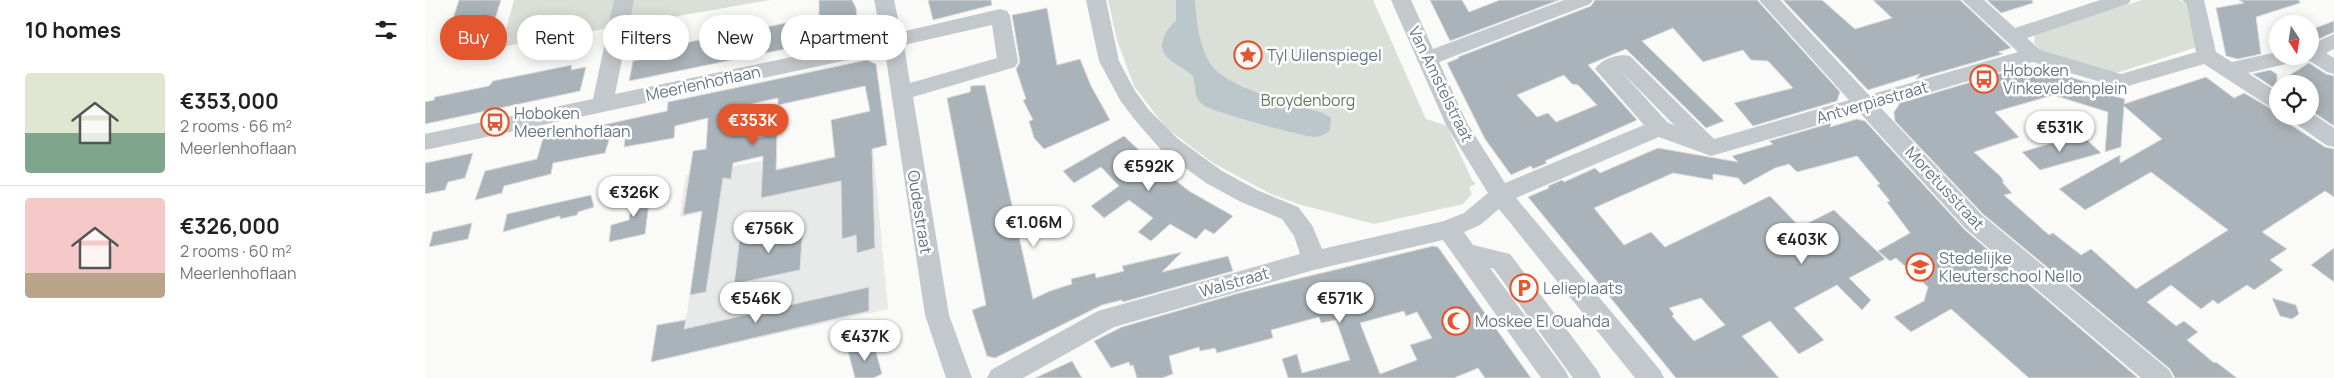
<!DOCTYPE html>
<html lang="en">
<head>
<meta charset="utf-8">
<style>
  :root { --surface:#fff; --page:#f6f6f6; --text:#202124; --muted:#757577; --line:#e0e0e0; --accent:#e4572e }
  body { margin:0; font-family:Manrope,sans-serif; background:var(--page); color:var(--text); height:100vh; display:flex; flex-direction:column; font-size:19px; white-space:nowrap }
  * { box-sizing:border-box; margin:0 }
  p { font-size:16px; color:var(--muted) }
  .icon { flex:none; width:28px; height:28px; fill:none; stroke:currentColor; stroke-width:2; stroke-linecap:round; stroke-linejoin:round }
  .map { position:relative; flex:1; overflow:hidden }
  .sheet { display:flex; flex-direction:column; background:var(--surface); width:425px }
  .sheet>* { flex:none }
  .hud { position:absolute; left:15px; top:15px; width:475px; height:45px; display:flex; gap:10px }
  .needle { width:32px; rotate:168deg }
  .tools { position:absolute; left:1844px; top:15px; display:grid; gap:10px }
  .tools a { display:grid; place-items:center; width:50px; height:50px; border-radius:50%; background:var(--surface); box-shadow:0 2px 12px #0003; font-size:25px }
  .price { position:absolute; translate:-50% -42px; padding:0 11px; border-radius:18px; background:#fff; color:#222; font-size:16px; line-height:32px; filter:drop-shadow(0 1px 2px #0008) }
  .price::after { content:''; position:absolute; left:50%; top:30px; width:15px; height:11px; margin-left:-8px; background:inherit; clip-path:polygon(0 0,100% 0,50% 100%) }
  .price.active { background:var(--accent); color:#fff }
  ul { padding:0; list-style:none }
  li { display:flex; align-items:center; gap:15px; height:125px; padding:0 25px }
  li+li { border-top:1px solid var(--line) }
  li span { display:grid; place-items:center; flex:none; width:140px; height:100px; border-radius:5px; color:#555 }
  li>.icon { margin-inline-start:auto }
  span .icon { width:60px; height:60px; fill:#fffc; stroke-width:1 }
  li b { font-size:21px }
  h2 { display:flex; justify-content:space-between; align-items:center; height:60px; padding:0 25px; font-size:21px }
  .chip { padding:0 18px; border-radius:22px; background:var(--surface); box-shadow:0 2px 12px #0003; font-size:18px; line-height:45px }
  .chip.active { background:var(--accent); color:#fff }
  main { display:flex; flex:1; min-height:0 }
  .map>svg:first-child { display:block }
  .built { fill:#e8e9e9 }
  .green { fill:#dadfd7 }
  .water { fill:#bbc7cb }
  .building { fill:#aab3b9; stroke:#dcdcda; fill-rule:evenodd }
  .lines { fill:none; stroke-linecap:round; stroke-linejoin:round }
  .minor { fill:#c3c8cc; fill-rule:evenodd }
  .labels { text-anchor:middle; stroke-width:5; stroke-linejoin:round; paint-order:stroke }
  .poi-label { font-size:16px; fill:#657683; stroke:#fff; text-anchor:start }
  .street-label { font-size:16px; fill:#657683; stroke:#fff }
  .park-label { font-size:16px; fill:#687a64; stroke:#fff }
</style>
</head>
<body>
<main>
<section class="sheet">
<h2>10 homes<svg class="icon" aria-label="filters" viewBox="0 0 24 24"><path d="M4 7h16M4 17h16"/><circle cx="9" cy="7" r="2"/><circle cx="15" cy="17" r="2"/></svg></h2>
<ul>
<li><span style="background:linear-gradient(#dfe7d0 60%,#7fa58c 0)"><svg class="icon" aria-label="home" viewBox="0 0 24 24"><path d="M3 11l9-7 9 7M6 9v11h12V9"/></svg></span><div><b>€353,000</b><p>2 rooms · 66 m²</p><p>Meerlenhoflaan</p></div></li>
<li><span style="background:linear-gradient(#f6c9c9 75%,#b9a48a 0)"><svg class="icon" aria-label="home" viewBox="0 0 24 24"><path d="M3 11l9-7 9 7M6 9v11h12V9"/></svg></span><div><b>€326,000</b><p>2 rooms · 60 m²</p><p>Meerlenhoflaan</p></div></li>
</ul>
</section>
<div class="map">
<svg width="1909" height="378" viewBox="0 0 1909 378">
  <rect width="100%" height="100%" fill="#fafaf8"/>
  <polygon class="built" points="448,148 463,309 226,362 232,325 261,319 277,212 255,217 261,175 336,161 337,172"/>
  <g class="green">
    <polygon points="89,0 345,0 76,47"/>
    <polygon points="683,0 948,0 1001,119 1022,126 1047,180 1051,184 1044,187 1047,194 1038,204 949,224 873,204 846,194 788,163 741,128 709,86 692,40"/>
    <polygon points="1717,0 1755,0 1765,8 1772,47 1695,72 1681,73 1616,51 1609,43 1610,35 1620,30"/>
  </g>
  <path class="water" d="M751,0H770C771,21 774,42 783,60C796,88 870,104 898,113L906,118L905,130C901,134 897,136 891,137C882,138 789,112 780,106C767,98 772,88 768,76C756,64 730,59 739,37C742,30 745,26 751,21Z"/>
  <g class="building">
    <polygon points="34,0 76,0 64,39 31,47 32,43 19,46"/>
    <polygon points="394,0 427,0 431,8 434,34 204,81 208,61 217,59 219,52 292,36 292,42 341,32 342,27 394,16"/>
    <polygon points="503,0 566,0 567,5 508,20"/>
    <polygon points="1005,0 1037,0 1044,12 1075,0 1134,0 1025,41"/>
    <path d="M1170,0H1332L1415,92L1412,101L1328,126L1309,103L1368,88L1343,61L1326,60L1318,50L1278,62L1248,28L1217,41L1299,121L1281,128L1201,49L1163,65L1212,120L1120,161L1122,163L1108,169L1106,166L1086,175L1060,139L1022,63L1034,58L1033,57L1166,6ZM1139,75L1147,84L1153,85L1172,105L1131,122L1123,113L1112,117L1092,95Z"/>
    <polygon points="1358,0 1397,0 1430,29 1467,18 1448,0 1535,0 1586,48 1573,52 1578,54 1491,79 1495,74 1443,90"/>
    <polygon points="1562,0 1607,0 1608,3 1576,13"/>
    <polygon points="1814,0 1874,0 1875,3 1831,17 1836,54 1813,59 1801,56 1791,8 1819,3"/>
    <polygon points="622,8 632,65 655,59 666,86 685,120 619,149 609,138 604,121 608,120 598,100 601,99 591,69 595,62 587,15"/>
    <polygon points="1909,21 1909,32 1885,43 1885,30"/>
    <path d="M442,60L451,64L462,145L447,149L450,248L432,253L431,235L417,239L416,181L336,198L338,156L308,163L306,179L298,178L281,292L265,295L277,211L258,215L268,151L281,149L283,118L250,126L249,138L199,147L201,130L188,127L180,153L128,163L126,174L79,186L77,193L50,200L60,171L112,159L118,138L242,111L243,102ZM440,86L445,111L406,120L410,157L351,170L352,133L325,139L326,104L353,98V105Z"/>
    <polygon points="1884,63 1901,74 1909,76 1909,126 1885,110 1885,84 1852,84 1852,90 1828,74 1845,70 1852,74 1852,83"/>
    <polygon points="147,65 146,70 161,67 155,91 0,124 0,102 9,100 10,97 64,86 68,81"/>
    <path d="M1604,65L1686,89L1685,95L1700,99L1699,104L1781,77L1809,98L1819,93L1852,112V116L1900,147L1909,149V197L1900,191L1837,232L1862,249L1845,260L1858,270L1829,290L1822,285L1793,304L1788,300L1776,309L1746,285L1722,302L1751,326L1759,321L1773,332L1762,340L1789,363L1791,362L1812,378H1750L1745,369L1558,214L1470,121L1469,112L1475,103ZM1628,95L1683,112L1680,152L1696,147L1699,106L1737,139L1695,163V155L1634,189L1660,210L1726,172L1803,230L1711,289L1666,249L1656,255L1628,233L1624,235L1579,195L1587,193L1577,182H1579L1576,177L1549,152L1594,137L1570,112Z"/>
    <polygon points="560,85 608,299 625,291 647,284 646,279 670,273 671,278 699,271 697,266 757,252 737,272 803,256 808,271 698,302 697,300 677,305 570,358 562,356 547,310 561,305 522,98 545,92 546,86"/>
    <path d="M1432,119L1440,121L1540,230L1713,378H1604L1526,309L1486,332L1469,317L1499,301L1503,287L1471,258L1465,261L1453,251L1485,233L1462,202L1465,201L1452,185L1455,184L1432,156L1372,172L1364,164L1350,168L1319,185L1313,178L1288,174V180L1248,173L1169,208L1199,245L1226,232L1240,247L1345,196L1375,227L1409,210L1460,259L1424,278L1446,300L1437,310L1412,285L1369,308L1399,340L1374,354L1345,321L1317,336L1354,378H1251L1103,197L1124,188L1123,186L1137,180L1139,182L1170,168L1175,173L1233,148L1313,162L1307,156L1348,144L1344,141L1406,123L1405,127ZM1276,298L1300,325L1269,341L1247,316L1249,314L1244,308Z"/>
    <polygon points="699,136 738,173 740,172 764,191 808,216 789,234 780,229 771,239 745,224 726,241 713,232 728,218 704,200 679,218 666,206 694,186 676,167 649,183 638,171"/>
    <polygon points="1644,138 1649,143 1661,139 1676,153 1615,170 1597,152"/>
    <polygon points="48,153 40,178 23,182 20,190 0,194 0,163"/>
    <polygon points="226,187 220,234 184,242 186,225 204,220 209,191"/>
    <polygon points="166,195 169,207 153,212 152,215 135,219 135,216 78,232 82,214"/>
    <polygon points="47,223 43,239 4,247 8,232"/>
    <polygon points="378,223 375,270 309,284 315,237"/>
    <path d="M1008,246L1013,247L1106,378H1060L1053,368L1029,378H863L857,359L872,354L877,373L925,360L911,320L896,323L894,317L846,330L848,338L792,353L790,348L775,351L774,347L744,356L748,374L737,378H712L708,365L705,366L704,362L686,368L669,341L697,327L814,293ZM979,311L981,316L992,312L1007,338L985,345L992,360L955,374L935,323Z"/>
    <polygon points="1909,248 1909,282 1886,265"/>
    <polygon points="444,287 444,311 226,362 232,325 261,320 259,329"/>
    <polygon points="1847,298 1871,305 1874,314 1867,319 1855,316"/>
    <polygon points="448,341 457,374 448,378 430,378 423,351"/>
    <polygon points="647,361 657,378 610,378"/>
  </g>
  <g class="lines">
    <g class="minor">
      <path d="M189,0H209L190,94L457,38L449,0H469L476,32L575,9L582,11L585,16L593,62L590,67L488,97L524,315L547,378H521L500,315L460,52L0,150V134L168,99ZM567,25L572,58L485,83L479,45Z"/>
      <path d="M661,0H681L694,61L710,91L724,110L753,139L797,171L832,190L873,207L887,225L897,249L1019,221L1039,213L1063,193L1021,125L966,0H986L1008,49L1139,0H1168L1165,4L1014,62L1042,123L1080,183L1219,125L1170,69C1176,59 1194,53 1205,56L1289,139L1424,100L1334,0H1355L1444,95L1593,52L1537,0H1559L1590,28L1675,0H1706L1703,4L1602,38L1615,50L1696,74L1771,52L1762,5L1757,0H1779L1791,52L1807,62L1852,52V56H1885V45L1909,34V49L1901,53L1909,58V74L1902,72L1877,56L1874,61L1823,73L1852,92V110L1845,107L1779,64L1696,88L1608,62L1455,107L1557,215L1744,370L1748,378H1716L1541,229L1435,113L1286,156L1234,137L1091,198L1235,370L1239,378H1210L1074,209L1055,225L1039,232L1048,245L1085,254L1172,370L1176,378H1148L1069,269L1065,268L1140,370L1144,378H1116L1018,240L889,270L689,327L598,378H562L566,370L673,311L875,254L869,236L857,219L816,202L781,183L737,151L710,120L695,100L674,61ZM1195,70L1250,126L1242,122Z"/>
      <polygon points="1885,112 1909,128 1909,147 1901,145 1867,121 1865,116 1885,116"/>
    </g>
  </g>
  <defs>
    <g id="sight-ring" transform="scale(1.4375)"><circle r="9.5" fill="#fff" stroke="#e4572e" stroke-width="1.5"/><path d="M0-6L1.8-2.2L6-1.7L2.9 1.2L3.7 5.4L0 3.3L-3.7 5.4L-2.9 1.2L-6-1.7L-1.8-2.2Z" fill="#e4572e"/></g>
    <g id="bus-ring" transform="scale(1.4375)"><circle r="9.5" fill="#fff" stroke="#e4572e" stroke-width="1.5"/><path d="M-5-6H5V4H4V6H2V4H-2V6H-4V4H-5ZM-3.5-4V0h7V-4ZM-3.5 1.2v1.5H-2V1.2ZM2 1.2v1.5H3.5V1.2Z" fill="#e4572e"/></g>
    <g id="school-ring" transform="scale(1.4375)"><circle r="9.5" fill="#fff" stroke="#e4572e" stroke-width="1.5"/><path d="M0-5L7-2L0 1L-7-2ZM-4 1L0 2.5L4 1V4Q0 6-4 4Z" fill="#e4572e"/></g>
    <g id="parking-ring" transform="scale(1.4375)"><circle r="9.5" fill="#fff" stroke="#e4572e" stroke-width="1.5"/><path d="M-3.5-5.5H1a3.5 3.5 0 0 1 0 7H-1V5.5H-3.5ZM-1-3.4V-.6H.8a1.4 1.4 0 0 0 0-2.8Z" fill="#e4572e"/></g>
    <g id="mosque-ring" transform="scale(1.4375)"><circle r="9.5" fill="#fff" stroke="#e4572e" stroke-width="1.5"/><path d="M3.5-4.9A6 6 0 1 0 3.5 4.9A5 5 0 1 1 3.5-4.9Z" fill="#e4572e"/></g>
  </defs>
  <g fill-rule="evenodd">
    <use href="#sight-ring" x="823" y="55"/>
    <use href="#bus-ring" x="1559" y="79"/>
    <use href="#bus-ring" x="70" y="122"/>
    <use href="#school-ring" x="1495" y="267"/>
    <use href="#parking-ring" x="1099" y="288"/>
    <use href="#mosque-ring" x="1031" y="321"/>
  </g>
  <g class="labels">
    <g class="poi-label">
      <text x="842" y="61">Tyl Uilenspiegel</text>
      <text x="1578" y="76">Hoboken<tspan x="1578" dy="18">Vinkeveldenplein</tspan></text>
      <text x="89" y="119">Hoboken<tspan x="89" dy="18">Meerlenhoflaan</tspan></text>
      <text x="1514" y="264">Stedelijke<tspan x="1514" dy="18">Kleuterschool Nello</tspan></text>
      <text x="1118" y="294">Lelieplaats</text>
      <text x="1050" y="327">Moskee El Ouahda</text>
    </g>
    <g class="street-label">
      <text transform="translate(278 83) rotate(-12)" y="6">Meerlenhoflaan</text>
      <text transform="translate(1016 84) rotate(64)" y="6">Van Amstelstraat</text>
      <text transform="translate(1447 102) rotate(-16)" y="6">Antverpiastraat</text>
      <text transform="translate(1520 188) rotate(47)" y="6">Moretusstraat</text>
      <text transform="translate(495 212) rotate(81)" y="6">Oudestraat</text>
      <text transform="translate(809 282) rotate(-16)" y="6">Walstraat</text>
    </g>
    <g class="park-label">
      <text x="883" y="106">Broydenborg</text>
    </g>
  </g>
</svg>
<div class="tools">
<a><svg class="needle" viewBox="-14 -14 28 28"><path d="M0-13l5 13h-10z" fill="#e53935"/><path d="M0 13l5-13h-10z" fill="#757577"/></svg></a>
<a><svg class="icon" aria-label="locate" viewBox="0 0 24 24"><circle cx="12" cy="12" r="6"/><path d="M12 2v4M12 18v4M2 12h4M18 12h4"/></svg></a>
</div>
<b class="price active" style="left:328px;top:146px">€353K</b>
<b class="price" style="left:1635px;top:153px">€531K</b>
<b class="price" style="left:724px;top:192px">€592K</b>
<b class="price" style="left:209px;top:218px">€326K</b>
<b class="price" style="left:609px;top:248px">€1.06M</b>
<b class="price" style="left:344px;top:254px">€756K</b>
<b class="price" style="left:1377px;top:265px">€403K</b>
<b class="price" style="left:331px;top:324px">€546K</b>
<b class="price" style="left:915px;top:324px">€571K</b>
<b class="price" style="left:440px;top:362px">€437K</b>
<div class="hud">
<a class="chip active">Buy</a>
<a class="chip">Rent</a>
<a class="chip">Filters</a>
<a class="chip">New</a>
<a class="chip">Apartment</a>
</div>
</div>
</main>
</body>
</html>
